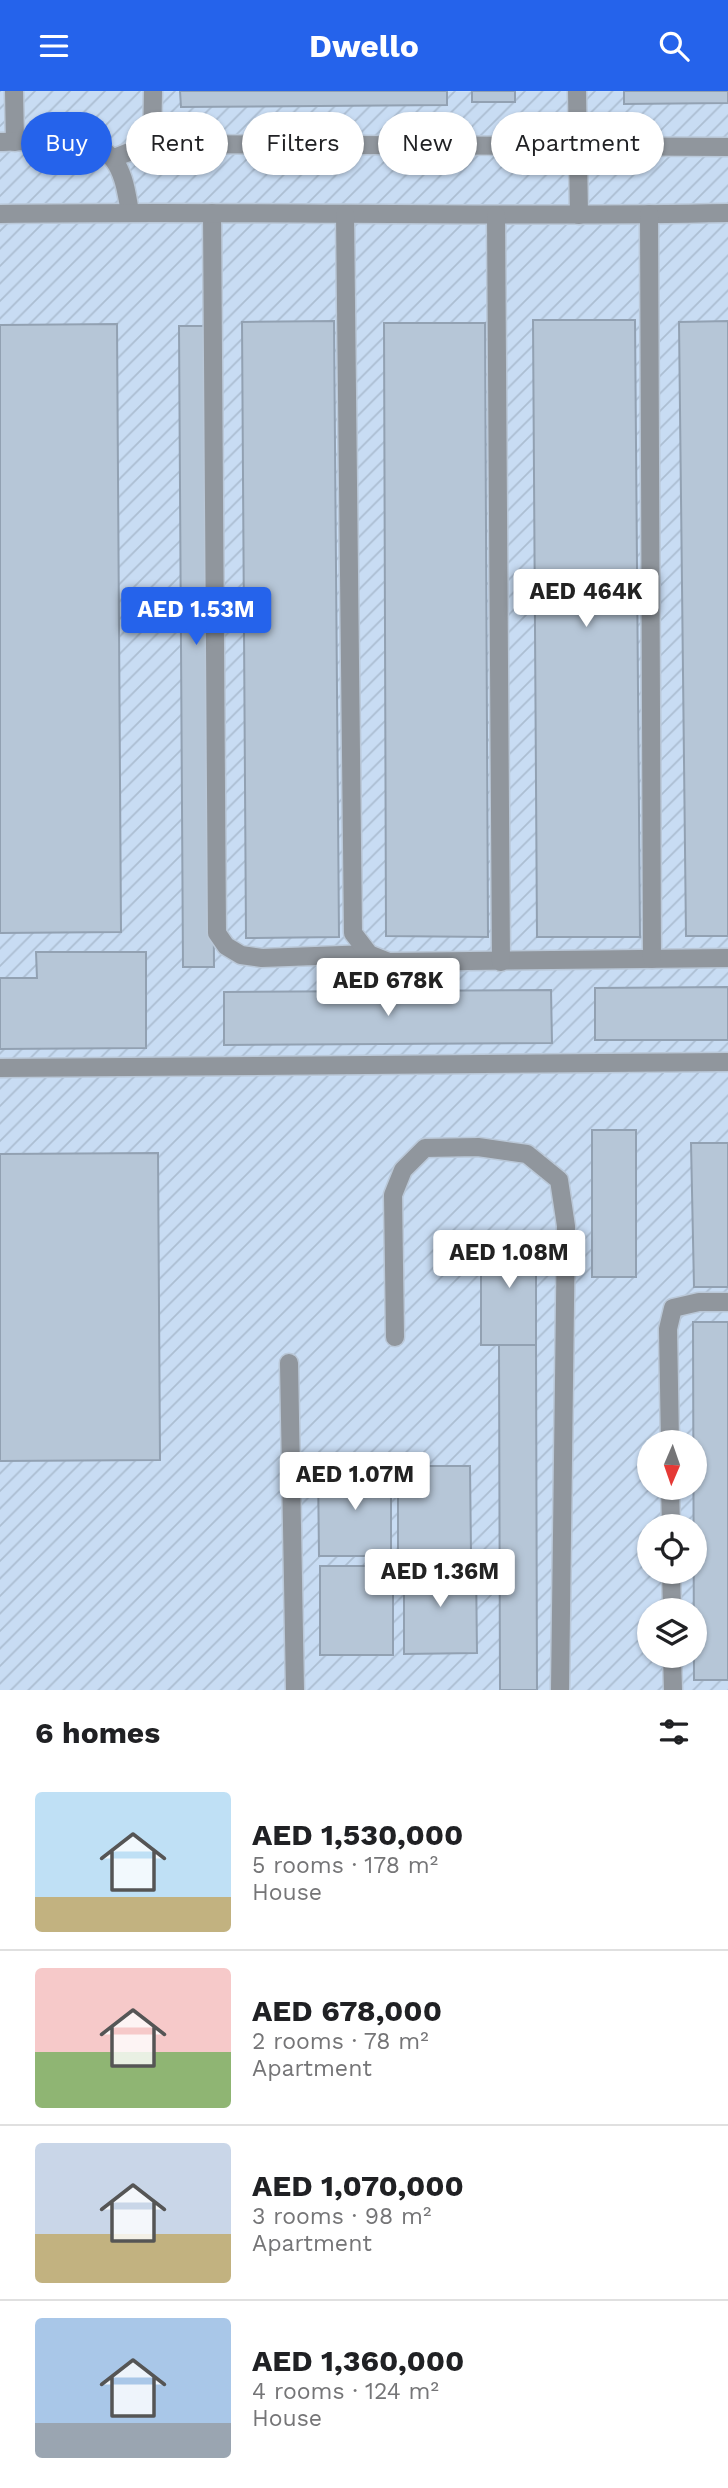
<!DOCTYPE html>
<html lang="en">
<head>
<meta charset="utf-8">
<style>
  :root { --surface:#fff; --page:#f2f2f2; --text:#202124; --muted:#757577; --line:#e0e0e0; --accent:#2563eb }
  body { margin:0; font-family:"Work Sans",sans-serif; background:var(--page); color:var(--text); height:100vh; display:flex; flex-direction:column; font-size:26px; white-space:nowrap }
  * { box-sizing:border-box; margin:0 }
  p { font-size:23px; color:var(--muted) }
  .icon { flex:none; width:38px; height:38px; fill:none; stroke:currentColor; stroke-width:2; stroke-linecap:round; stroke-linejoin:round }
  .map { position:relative; height:1599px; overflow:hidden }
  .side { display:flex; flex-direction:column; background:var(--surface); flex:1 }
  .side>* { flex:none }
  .guide { position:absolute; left:21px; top:21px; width:686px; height:63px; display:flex; gap:14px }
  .needle { width:46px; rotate:182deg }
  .buttons { position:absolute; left:637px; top:1339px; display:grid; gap:14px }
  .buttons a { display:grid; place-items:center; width:70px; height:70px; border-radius:50%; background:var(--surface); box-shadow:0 2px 5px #0004; font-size:35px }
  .price { position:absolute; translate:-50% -60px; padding:0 16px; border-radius:7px; background:#fff; color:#222; font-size:23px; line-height:46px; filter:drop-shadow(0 2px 4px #0008) }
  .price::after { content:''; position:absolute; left:50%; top:42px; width:21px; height:16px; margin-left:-10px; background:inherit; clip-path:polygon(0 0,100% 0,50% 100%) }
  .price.selected { background:var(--accent); color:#fff }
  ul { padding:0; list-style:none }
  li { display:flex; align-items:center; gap:21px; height:175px; padding:0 35px }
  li+li { border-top:2px solid var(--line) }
  li span { display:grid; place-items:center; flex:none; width:196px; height:140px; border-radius:7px; color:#555 }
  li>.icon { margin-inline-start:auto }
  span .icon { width:84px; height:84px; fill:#fffc; stroke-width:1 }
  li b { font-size:30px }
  h2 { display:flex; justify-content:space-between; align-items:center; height:84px; padding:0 35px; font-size:30px }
  .tag { padding:0 24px; border-radius:32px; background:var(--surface); box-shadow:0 2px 5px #0004; font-size:24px; line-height:63px }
  .tag.selected { background:var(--accent); color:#fff }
  header { display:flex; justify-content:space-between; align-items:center; height:91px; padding:0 35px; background:var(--accent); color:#fff; font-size:32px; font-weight:700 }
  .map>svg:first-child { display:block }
  .industrial { fill:url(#industrial-furrows); fill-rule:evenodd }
  .building { fill:#b6c6d7; stroke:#92a1b2; stroke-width:2 }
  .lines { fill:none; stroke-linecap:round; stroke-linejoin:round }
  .minor-casing { stroke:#bac8d8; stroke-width:21 }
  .minor { stroke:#90969d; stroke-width:18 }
</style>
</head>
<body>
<header><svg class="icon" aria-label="menu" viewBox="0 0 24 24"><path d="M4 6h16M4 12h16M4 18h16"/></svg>Dwello<svg class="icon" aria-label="search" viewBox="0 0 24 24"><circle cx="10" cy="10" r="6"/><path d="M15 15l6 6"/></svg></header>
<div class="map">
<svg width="728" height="1599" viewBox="0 0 728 1599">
  <defs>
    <pattern id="industrial-furrows" width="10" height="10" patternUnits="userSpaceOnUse" patternTransform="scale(1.75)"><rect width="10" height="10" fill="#c8dcf3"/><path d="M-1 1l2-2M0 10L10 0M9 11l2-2" fill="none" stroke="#acbed2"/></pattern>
  </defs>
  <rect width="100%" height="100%" fill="#dbebfd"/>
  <path class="industrial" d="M0,0H728V1599H0ZM649,1351H695V1396H649ZM649,1435H695V1480H649ZM649,1519H695V1564H649Z"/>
  <g class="building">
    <polygon points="180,0 447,0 447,14 181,16"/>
    <rect x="472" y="0" width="43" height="11"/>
    <polygon points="624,0 728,0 728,12 624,13"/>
    <polygon points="533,229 635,229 640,846 537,846"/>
    <polygon points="334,230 339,846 246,847 242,231"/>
    <polygon points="728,230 728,845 686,845 679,231"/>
    <polygon points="384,232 485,232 488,846 386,845"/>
    <polygon points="117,233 121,841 0,842 0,234"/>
    <polygon points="179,235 210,235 214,876 183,876"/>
    <polygon points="36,861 146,861 146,957 0,958 0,887 37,887"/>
    <polygon points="728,896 728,949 595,949 595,897"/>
    <polygon points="551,899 552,952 224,954 224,901"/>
    <rect x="592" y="1039" width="44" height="147"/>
    <polygon points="691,1052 728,1052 728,1196 694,1196"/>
    <polygon points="158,1062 160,1369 0,1370 0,1063"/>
    <rect x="481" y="1144" width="55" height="110"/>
    <polygon points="693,1231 728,1231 728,1589 694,1589"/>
    <polygon points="499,1254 536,1254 537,1599 500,1599"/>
    <polygon points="398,1375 470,1375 471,1463 398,1463"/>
    <polygon points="318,1377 391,1377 391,1465 319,1465"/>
    <polygon points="404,1474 476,1474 477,1562 404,1563"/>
    <rect x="320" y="1475" width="73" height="89"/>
  </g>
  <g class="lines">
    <g class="minor-casing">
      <g id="minor">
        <polyline points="14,0 15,51"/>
        <polyline points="577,0 579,124"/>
        <path d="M0,51C33,51 99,40 117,74C125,88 127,105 130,121"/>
        <polyline points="152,54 153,0"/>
        <polyline points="114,67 139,57 167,53 728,56"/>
        <polyline points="212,122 217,842 226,855 241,864 262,867 369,863"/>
        <path d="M0,123C243,119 485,127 728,122"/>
        <polyline points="345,123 353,842 369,863 389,871 728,867"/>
        <polyline points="649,123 652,868"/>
        <polyline points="496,124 501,871"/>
        <polyline points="0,977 728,971"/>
        <polyline points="395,1246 393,1104 403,1079 425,1057 478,1056 527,1063 559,1089 566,1135 560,1599"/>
        <polyline points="289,1272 295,1599"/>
        <polyline points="670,1351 668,1238 673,1217 699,1211 728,1211"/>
        <polyline points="670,1396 671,1435"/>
        <polyline points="671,1480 672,1519"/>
        <polyline points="672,1564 673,1599"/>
      </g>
    </g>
    <use href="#minor" class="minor"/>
  </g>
</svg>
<div class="buttons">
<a><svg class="needle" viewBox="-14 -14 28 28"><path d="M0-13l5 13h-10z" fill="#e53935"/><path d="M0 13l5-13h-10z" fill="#757577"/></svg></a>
<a><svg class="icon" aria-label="locate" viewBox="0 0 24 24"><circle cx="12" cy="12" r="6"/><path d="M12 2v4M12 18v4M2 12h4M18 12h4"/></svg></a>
<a><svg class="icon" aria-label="layers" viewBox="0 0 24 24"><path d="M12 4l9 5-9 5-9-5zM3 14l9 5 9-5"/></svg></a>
</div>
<b class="price" style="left:586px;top:538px">AED 464K</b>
<b class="price selected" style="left:196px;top:556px">AED 1.53M</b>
<b class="price" style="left:388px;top:927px">AED 678K</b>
<b class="price" style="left:509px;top:1199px">AED 1.08M</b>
<b class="price" style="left:355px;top:1421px">AED 1.07M</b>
<b class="price" style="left:440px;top:1518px">AED 1.36M</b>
<div class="guide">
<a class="tag selected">Buy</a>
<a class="tag">Rent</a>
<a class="tag">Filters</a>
<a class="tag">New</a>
<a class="tag">Apartment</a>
</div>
</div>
<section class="side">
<h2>6 homes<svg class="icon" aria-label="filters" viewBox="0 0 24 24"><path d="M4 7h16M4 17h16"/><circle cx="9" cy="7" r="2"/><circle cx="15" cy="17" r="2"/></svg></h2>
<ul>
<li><span style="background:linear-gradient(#bfe0f5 75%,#c2b280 0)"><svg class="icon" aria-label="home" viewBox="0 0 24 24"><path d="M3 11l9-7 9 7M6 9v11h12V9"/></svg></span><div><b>AED 1,530,000</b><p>5 rooms · 178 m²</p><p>House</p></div></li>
<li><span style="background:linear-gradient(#f6c9c9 60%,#8fb573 0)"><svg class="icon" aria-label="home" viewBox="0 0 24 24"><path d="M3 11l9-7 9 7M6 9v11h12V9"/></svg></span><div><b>AED 678,000</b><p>2 rooms · 78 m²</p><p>Apartment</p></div></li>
<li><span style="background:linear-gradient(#c9d6e8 65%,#c2b280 0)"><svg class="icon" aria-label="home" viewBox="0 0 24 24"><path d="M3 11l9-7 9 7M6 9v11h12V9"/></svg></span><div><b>AED 1,070,000</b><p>3 rooms · 98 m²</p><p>Apartment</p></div></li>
<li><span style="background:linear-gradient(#a9c7e8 75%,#9aa5b1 0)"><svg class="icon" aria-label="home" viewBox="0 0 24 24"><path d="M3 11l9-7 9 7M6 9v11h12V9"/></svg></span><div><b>AED 1,360,000</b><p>4 rooms · 124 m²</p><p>House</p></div></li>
</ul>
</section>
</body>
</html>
